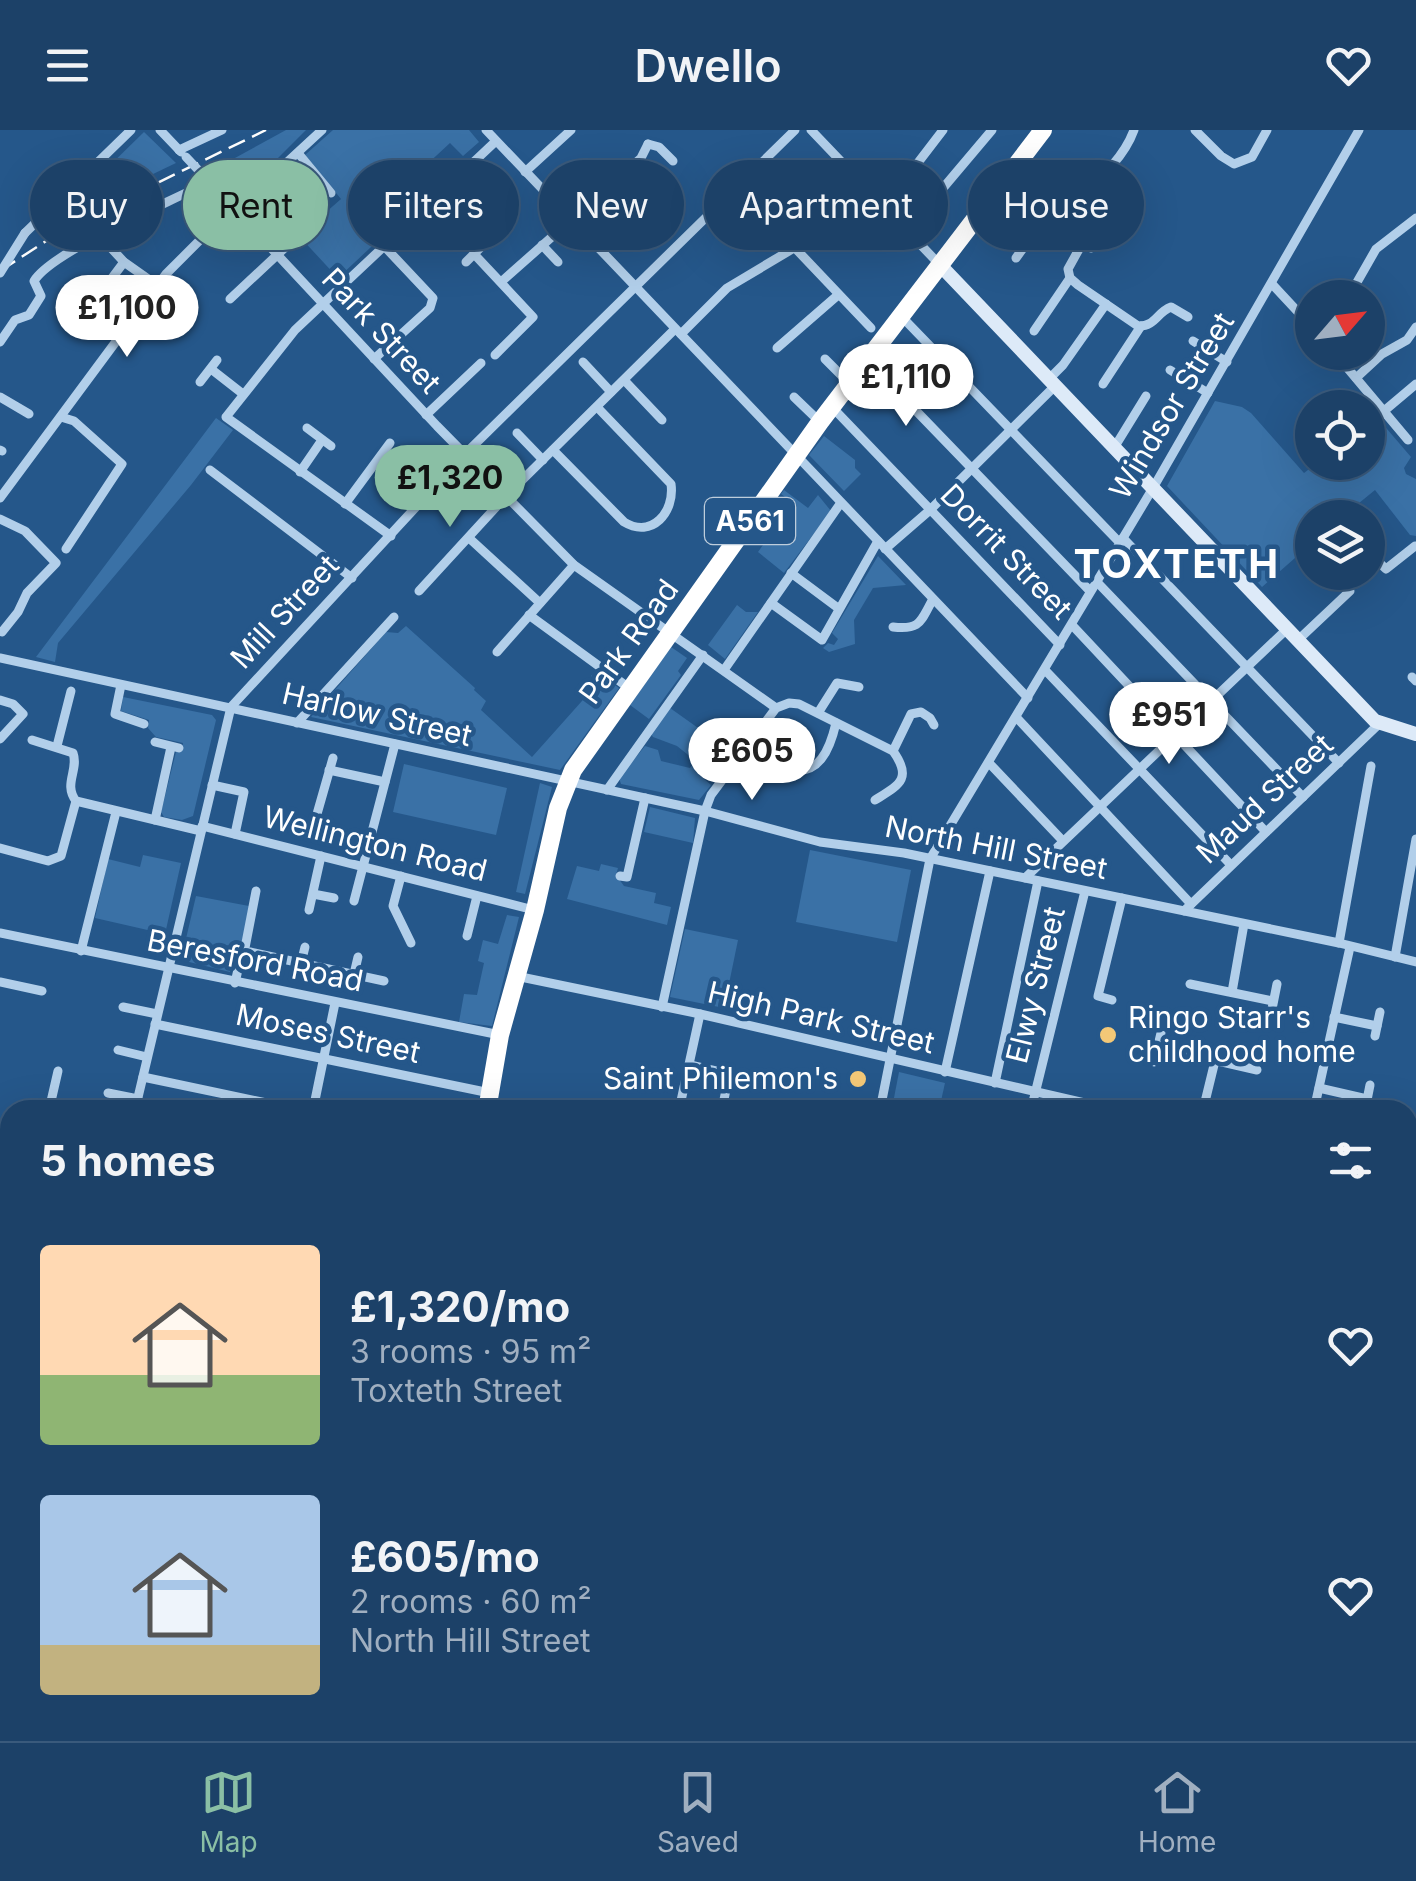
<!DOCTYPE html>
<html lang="en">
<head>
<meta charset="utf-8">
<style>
  :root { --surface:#1c4168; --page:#25486e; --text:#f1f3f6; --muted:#a0afc0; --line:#3a5a7c; --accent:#8abfa5 }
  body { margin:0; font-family:Inter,sans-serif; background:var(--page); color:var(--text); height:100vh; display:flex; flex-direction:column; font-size:38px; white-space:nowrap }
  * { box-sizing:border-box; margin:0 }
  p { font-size:32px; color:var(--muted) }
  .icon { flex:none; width:55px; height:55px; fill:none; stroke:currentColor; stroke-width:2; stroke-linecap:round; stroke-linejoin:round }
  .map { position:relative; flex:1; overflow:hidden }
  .drawer { position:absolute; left:0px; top:970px; width:1418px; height:642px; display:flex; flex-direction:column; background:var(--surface); border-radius:30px 30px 0 0; box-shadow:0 10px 40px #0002,0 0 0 2px var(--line) }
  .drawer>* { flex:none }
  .guide { position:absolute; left:30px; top:30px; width:1358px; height:90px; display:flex; gap:20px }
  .needle { width:65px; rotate:62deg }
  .fabs { position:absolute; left:1295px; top:150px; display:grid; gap:20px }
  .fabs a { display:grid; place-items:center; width:90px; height:90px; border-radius:50%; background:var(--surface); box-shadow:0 10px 40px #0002,0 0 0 2px var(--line); font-size:50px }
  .price { position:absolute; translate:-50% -85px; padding:0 22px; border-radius:35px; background:#fff; color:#222; font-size:32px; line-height:65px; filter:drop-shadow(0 2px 5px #0008) }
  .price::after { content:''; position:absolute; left:50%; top:60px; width:30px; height:22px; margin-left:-15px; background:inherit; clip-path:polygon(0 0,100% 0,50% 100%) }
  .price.current { background:var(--accent); color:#111 }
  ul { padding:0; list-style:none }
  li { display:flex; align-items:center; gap:30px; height:250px; padding:0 40px }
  li span { display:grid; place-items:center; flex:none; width:280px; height:200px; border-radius:10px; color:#555 }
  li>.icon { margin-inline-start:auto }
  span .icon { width:120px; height:120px; fill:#fffc; stroke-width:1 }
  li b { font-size:42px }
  h2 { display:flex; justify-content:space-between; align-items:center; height:120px; padding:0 40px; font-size:42px }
  .tag { padding:0 35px; border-radius:45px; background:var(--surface); box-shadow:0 10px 40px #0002,0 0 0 2px var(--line); font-size:35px; line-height:90px }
  .tag.current { background:var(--accent); color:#111 }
  header { display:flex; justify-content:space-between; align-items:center; height:130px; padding:0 40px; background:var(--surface); font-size:45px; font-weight:600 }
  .tabs { display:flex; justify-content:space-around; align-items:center; height:140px; border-top:2px solid var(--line); background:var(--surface); font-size:28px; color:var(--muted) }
  .tabs a { display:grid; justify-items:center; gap:5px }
  .tabs .current { color:var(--accent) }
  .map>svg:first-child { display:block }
  .green { fill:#3a71a6 }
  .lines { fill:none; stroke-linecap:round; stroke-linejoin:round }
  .street { stroke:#b2cfea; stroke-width:9 }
  .secondary { stroke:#ddeaf8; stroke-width:14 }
  .highway { stroke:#fff; stroke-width:18 }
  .rail { stroke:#fff; stroke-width:2.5; stroke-dasharray:18 8; stroke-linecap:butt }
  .street-bridge { stroke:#b2cfea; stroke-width:9 }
  .poi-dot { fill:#f3c877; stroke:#25578a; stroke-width:4 }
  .labels { text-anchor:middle; stroke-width:9; stroke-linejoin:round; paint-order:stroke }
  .shield { fill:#25578a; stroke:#becddc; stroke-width:2.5 }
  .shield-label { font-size:28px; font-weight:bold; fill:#fff }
  .street-label { font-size:30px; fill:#fff; stroke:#25578a }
  .poi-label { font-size:30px; fill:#fff; stroke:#25578a; text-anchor:start }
  .district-label { font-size:40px; font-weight:bold; letter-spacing:2.5px; fill:#fff; stroke:#25578a }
</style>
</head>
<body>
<header><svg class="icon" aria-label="menu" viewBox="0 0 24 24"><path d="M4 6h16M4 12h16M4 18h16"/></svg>Dwello<svg class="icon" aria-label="heart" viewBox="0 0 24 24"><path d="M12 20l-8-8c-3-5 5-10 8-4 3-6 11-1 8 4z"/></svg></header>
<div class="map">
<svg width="1416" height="1611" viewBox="0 0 1416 1611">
  <rect width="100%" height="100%" fill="#25578a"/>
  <g class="green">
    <polygon points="286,0 306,0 275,31 280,37 244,72 213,40"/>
    <polygon points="333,0 469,0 479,12 463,26 450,13 370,87 386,103 338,148 299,106 341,69 305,25"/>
    <polygon points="144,2 176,33 51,93"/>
    <polygon points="1215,271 1242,277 1251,283 1304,343 1317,333 1368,332 1368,291 1375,285 1411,327 1404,338 1406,344 1416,349 1416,406 1410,405 1375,360 1342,387 1312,388 1312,413 1262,457 1167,356"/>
    <polygon points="216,288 233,300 191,355 58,513 55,532 36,527"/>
    <polygon points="824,306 855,330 855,338 861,344 844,361 809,325"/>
    <polygon points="784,360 808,378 818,365 831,381 784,443 758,422 784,385 790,385 797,376 781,364"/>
    <polygon points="878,426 906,455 873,458 854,490 855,514 829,522 823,518 828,513 834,515 838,509 832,503"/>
    <polygon points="737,475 746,482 758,482 725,529 708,515"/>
    <polygon points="406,496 475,558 474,560 486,571 481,580 532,627 598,553 591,546 595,541 619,558 560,640 311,587 386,502 398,503"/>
    <polygon points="671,517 687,528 678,541 681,545 649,589 630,575"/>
    <polygon points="123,567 212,585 216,590 193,686 182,690 164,687 161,682 176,622 181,622 183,613 156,607 148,598 149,590 121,581"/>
    <polygon points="670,578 708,605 692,628 677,616 653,607 651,604"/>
    <polygon points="645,616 658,620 661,631 690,638 693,634 707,644 703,648 711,655 699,670 621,654 619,648"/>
    <polygon points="404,634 507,658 496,705 393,682"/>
    <polygon points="540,653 552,657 525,764 516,762"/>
    <polygon points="650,677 695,688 693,713 644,702"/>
    <polygon points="810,720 911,740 897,812 796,792"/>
    <polygon points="143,725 181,733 165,804 95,788 108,729 140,737"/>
    <polygon points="601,734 618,738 616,745 624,756 656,763 654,773 671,777 667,795 567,769 577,736 599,741"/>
    <polygon points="196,766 249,776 241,819 233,827 230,842 181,830"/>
    <polygon points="507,785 519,787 492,896 459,892 464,864 477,865 484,833 478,831 483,810 498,814"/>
    <polygon points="685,799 738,810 724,878 670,867"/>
    <polygon points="899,942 945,953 939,980 893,973"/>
    <polygon points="0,1094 10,1096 10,1283 0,1282"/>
    <polygon points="1414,1264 1416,1611 745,1611 749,1602 1408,1602 1408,1311"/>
  </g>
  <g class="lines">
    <g class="street">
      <polyline points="160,0 181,22"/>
      <polyline points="486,0 1028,568"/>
      <polyline points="811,0 939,134"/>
      <polyline points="1195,0 1221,26 1234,34 1252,27 1267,0"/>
      <polyline points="648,14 659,17 673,31"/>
      <polyline points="179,20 222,0"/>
      <polyline points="298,23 331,63"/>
      <polyline points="284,35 322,0"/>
      <polyline points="848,40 838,62 875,100"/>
      <polyline points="525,42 571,0"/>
      <polyline points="910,42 938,64 992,0"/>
      <polyline points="203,45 437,296 574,435 776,578"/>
      <polyline points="738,58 871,198"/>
      <path d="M1080,63C1102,49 1125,25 1134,0"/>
      <polyline points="884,77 943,0"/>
      <polyline points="1049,86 1091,118"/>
      <polyline points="25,103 131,0"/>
      <polyline points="100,106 124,132 158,156"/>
      <path d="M1083,112L1068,139L1070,148L1078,155L1138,196C1155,197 1157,182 1171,177L1188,187"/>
      <polyline points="542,115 558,132"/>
      <polyline points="474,124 533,187 495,225"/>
      <polyline points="1016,128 1077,44"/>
      <polyline points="466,132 482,116"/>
      <polyline points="501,152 641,28 648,14"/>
      <polyline points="1273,155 1312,197"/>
      <polyline points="1348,168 1376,119 1416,88"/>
      <polyline points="230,169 321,84"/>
      <polyline points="85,184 124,132"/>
      <polyline points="902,187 1120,413"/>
      <polyline points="1034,201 1070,148"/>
      <polyline points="681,204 727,158 794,118"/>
      <polyline points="1193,211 1227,232"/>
      <path d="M0,212L15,190L29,185L41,166L34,151C51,123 158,77 192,60"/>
      <polyline points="777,218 838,165"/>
      <polyline points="1334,222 1408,310"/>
      <polyline points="374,229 430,178 433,168 384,116"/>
      <polyline points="825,229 850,254"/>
      <polyline points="868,231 1090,461"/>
      <polyline points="583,232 611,262"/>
      <polyline points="211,239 243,264"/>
      <polyline points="1170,240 1208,263"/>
      <polyline points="1356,248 1382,224 1407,210 1416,197"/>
      <polyline points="1049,249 1063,235 1106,174"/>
      <polyline points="624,250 662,290"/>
      <polyline points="200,252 217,230"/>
      <polyline points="1103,254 1141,196"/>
      <polyline points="0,267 29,284"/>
      <polyline points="794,267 820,292"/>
      <polyline points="832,277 1060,515"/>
      <polyline points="1384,281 1416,254"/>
      <polyline points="426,285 481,233"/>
      <polyline points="61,287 74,291 122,334 66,419"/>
      <polyline points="307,298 331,316"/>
      <polyline points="517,303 543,330"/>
      <polyline points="1114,318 1146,266"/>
      <polyline points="0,320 2,321"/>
      <path d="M553,320L624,392C652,409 675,382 671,354L597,277"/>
      <polyline points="210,340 352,448"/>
      <polyline points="300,342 322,310"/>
      <polyline points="0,368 166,144 232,78 244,75 275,47"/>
      <polyline points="345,374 390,313"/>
      <polyline points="0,389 25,401 56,433 27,463 18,482 2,502"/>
      <polyline points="391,406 226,287 295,200 496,11"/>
      <polyline points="469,408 540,473"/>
      <polyline points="1123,408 1339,633"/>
      <polyline points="885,419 930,380 1055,256"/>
      <polyline points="1368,422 1386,439 1415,416"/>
      <polyline points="791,443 838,478"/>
      <polyline points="1097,452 1303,667"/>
      <polyline points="419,461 508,364 675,199"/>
      <polyline points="771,473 822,510 878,411"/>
      <polyline points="529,485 629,558"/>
      <polyline points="1072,495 1266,702"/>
      <path d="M893,497C921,500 920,492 933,469"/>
      <polyline points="1298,510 1350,461"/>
      <polyline points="497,522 574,435"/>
      <polyline points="0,528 705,681 820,712 904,723 1339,813 1416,832"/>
      <polyline points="724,540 840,374"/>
      <polyline points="1045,540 1231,735"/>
      <polyline points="1412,547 1416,551"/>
      <polyline points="121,555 115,584 144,594"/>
      <polyline points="0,570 13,574 23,584 0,609"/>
      <polyline points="818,583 837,553 859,557"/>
      <polyline points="1016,587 1191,774"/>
      <polyline points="297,593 394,487"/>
      <path d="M32,610L73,623C79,640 63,654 76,671L201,701"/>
      <polyline points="155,612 179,618"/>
      <polyline points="57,616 71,561"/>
      <polyline points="893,621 911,584 921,582 930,588 934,595"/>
      <path d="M784,629L788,639C819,647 830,619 836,593"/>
      <polyline points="989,633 1063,711"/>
      <polyline points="329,640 385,652"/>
      <polyline points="212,655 244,662 235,704"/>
      <polyline points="607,660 703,525"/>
      <polyline points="155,690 171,617"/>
      <polyline points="202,696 534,780"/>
      <polyline points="313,698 333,628"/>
      <polyline points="0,718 48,731 61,726 76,671"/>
      <polyline points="401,746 393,776 411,813"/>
      <polyline points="620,746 627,747 645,668"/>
      <polyline points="1025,748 1287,499"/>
      <polyline points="313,764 334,768"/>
      <polyline points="354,771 395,614"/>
      <polyline points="309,780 321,726"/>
      <polyline points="1184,781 1380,593"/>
      <polyline points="0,803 500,905"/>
      <polyline points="467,806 477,766"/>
      <polyline points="1339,813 1371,636"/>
      <polyline points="81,821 116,682"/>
      <polyline points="244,823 256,761"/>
      <polyline points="1395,827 1416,709"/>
      <polyline points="301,833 305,817"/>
      <polyline points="354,844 358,827"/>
      <polyline points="516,846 700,884 1115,980"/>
      <polyline points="0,852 42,861"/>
      <polyline points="235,853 241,826 250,822 384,851"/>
      <polyline points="1190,854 1273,871"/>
      <polyline points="1232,862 1244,794"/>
      <polyline points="1112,870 1098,866 1122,768"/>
      <polyline points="123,877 157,884"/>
      <path d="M662,877L705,681L711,665L776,578L789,573L799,574L893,621C913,649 899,655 875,670"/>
      <polyline points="1272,879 1277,854"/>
      <polyline points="1334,887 1377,896"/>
      <polyline points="155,894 490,963"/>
      <polyline points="1375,906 1380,882"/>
      <polyline points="1157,917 1257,940"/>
      <polyline points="118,920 147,927"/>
      <polyline points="1154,932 1161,903"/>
      <polyline points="690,935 729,944 722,980"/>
      <polyline points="945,942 990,741"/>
      <polyline points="143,947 300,980"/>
      <polyline points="995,953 1038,751"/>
      <polyline points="1319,958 1367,969"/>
      <polyline points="108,963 138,969"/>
      <polyline points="49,980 58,941"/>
      <polyline points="135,980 231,577 465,324 795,0"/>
      <polyline points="313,980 335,873"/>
      <polyline points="679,980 700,884"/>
      <polyline points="880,980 930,729 1153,358 1359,0"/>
      <polyline points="1031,980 1085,761"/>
      <polyline points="1203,980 1215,931"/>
      <polyline points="1314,980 1350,817"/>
      <polyline points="1365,980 1370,955"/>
      <polyline points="9,1038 10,1034"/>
      <polyline points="1408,1045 1416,1047"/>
      <polyline points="0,1085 10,1087"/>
      <polyline points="0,1334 10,1337"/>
      <polyline points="0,1432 10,1434"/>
      <polyline points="10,1511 1,1562 10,1583"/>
      <polyline points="60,1602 94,1611"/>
      <polyline points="265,1602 298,1611"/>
      <polyline points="8,1611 11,1602"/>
      <polyline points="124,1611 127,1602"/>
      <polyline points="172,1611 174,1602"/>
      <polyline points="410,1611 411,1608"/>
      <polyline points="481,1611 484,1602"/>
      <polyline points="554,1611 558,1602"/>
    </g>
    <g class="secondary">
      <polyline points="941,136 1375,591 1416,604"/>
      <polyline points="1408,1250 1416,1246"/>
      <polyline points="642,1611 648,1602"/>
    </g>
    <g class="highway">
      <polyline points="487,980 500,905 535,780 558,678 573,640 820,292 1043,0"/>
      <polyline points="326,1611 328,1602"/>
    </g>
    <polyline class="rail" points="0,141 69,96 266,0"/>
    <g class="street-bridge">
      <polyline points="186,27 203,45"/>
      <polyline points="0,143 25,103"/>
    </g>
  </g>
  <g class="poi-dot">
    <circle cx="1108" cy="905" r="10"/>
    <circle cx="858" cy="949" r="10"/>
  </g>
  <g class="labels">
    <rect class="shield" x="705" y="368" width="90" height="46" rx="8"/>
    <g class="shield-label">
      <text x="750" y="401">A561</text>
    </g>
    <g class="street-label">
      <text transform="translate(381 201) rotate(47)" y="10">Park Street</text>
      <text transform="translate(1172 276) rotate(-59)" y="10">Windsor Street</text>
      <text transform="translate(1006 422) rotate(46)" y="10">Dorrit Street</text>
      <text transform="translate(285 482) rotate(-47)" y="10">Mill Street</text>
      <text transform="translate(629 512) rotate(-54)" y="10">Park Road</text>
      <text transform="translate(377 585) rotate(13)" y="10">Harlow Street</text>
      <text transform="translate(1265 669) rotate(-43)" y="10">Maud Street</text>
      <text transform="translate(375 714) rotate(14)" y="10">Wellington Road</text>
      <text transform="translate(996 718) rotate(11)" y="10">North Hill Street</text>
      <text transform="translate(255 831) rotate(11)" y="10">Beresford Road</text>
      <text transform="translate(1036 855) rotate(-76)" y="10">Elwy Street</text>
      <text transform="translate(821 888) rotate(13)" y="10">High Park Street</text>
      <text transform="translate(328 904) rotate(12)" y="10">Moses Street</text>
    </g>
    <g class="poi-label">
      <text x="1128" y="898">Ringo Starr's<tspan x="1128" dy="34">childhood home</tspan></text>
      <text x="838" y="959" text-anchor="end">Saint Philemon's</text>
    </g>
    <g class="district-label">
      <text x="1177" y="448">TOXTETH</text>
    </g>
  </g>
</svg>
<div class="fabs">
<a><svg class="needle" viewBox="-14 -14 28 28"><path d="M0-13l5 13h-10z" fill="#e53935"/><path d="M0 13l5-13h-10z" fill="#a0afc0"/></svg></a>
<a><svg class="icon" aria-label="locate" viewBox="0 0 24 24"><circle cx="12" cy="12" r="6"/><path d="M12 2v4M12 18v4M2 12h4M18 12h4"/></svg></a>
<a><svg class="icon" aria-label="layers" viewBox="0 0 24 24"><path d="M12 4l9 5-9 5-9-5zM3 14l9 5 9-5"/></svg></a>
</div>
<b class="price" style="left:127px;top:230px">£1,100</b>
<b class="price" style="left:906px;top:299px">£1,110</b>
<b class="price current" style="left:450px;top:400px">£1,320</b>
<b class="price" style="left:1169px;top:637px">£951</b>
<b class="price" style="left:752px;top:673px">£605</b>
<div class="guide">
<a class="tag">Buy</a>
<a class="tag current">Rent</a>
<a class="tag">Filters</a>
<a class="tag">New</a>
<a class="tag">Apartment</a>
<a class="tag">House</a>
</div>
<section class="drawer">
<h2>5 homes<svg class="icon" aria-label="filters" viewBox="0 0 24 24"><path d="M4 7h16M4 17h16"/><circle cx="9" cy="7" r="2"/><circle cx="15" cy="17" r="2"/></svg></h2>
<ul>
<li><span style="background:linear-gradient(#ffd9b3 65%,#8fb573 0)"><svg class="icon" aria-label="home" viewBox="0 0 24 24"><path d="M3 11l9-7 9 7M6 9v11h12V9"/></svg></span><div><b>£1,320/mo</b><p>3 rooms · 95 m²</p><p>Toxteth Street</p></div><svg class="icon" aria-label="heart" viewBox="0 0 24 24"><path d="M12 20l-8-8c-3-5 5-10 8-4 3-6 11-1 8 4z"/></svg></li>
<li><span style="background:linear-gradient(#a9c7e8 75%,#c2b280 0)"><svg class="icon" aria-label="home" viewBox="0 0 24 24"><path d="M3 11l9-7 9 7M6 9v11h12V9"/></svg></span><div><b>£605/mo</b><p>2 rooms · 60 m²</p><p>North Hill Street</p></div><svg class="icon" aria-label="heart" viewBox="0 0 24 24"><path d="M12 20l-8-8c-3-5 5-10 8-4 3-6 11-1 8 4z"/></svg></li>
</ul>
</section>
</div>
<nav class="tabs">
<a class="current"><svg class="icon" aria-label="map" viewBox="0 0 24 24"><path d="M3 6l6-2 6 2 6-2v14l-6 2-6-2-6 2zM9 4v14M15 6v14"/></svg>Map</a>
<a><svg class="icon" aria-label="saved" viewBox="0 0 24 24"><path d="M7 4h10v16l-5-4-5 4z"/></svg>Saved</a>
<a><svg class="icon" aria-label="home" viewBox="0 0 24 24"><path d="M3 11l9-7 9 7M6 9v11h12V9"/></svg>Home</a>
</nav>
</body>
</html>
